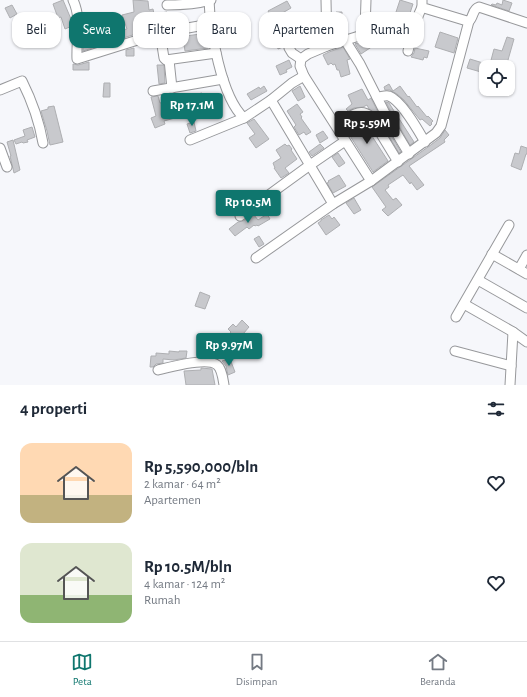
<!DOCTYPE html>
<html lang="id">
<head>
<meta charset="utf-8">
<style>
  :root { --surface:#fff; --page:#f6f6f7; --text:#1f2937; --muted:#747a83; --line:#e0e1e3; --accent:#0f766e }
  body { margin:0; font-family:"Alegreya Sans",sans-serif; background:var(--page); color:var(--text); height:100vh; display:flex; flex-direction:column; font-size:15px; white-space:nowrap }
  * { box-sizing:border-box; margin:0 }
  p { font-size:13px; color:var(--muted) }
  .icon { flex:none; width:22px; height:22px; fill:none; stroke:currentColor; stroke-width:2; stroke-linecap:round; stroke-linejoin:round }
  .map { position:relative; height:385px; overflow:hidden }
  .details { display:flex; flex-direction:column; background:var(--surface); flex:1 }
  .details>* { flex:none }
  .banner { position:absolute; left:12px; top:12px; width:503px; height:36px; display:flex; gap:8px }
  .tools { position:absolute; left:479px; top:60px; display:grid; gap:8px }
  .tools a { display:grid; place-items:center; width:36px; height:36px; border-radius:8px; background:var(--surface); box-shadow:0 1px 3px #0004; font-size:20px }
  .price { position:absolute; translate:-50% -34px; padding:0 9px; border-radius:4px; background:var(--accent); color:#fff; font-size:13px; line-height:26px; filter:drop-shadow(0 1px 2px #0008) }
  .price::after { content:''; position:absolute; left:50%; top:24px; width:12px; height:9px; margin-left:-6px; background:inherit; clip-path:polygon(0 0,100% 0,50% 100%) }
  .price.active { background:#222; color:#fff }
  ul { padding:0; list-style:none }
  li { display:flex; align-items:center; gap:12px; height:100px; padding:0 20px }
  li span { display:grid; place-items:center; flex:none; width:112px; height:80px; border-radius:12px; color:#555 }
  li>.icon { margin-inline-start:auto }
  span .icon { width:48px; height:48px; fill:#fffc; stroke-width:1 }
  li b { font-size:17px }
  h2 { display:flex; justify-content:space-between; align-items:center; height:48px; padding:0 20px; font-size:17px }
  .tag { padding:0 14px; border-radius:12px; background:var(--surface); box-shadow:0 1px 3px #0004; font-size:14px; line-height:36px }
  .tag.active { background:var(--accent); color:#fff }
  .tabs { display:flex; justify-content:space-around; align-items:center; height:56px; border-top:1px solid var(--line); background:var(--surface); font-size:11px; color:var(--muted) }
  .tabs a { display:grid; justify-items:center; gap:2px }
  .tabs .active { color:var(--accent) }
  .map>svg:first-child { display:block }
  .building { fill:#c8c9cd; stroke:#aeafb2 }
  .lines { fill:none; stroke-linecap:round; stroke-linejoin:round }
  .minor-casing { stroke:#97989b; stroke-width:11 }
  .minor { stroke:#fff; stroke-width:9 }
</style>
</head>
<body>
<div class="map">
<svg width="527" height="385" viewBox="0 0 527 385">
  <rect width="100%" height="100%" fill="#f6f7fb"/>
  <g class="building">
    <polygon points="63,0 71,19 72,18 72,26 65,29 61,17 58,18 53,4"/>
    <polygon points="133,0 148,1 149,10 153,9 154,14 167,12 170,25 158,27 120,39 119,37 107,40 108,43 83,51 84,35 92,33 90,26 103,22 107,34 127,29 122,15 134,12"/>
    <polygon points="400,0 413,4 407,22 394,18"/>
    <polygon points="503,0 512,3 509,11 491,5 492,4 496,5 497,3 502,5"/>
    <polygon points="287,1 291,8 272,19 268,11"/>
    <polygon points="12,5 17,14 10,18 5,8"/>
    <polygon points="336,12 342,12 342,19 341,19 342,35 334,38 332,22 333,13 336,13"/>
    <polygon points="226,13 227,27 218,28 216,14"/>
    <polygon points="440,32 458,38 454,53 435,47"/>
    <polygon points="200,34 201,43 207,43 208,48 185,51 184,45 180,46 179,37"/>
    <polygon points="368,35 376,44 361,54 355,44 356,43 357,44 363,40"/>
    <polygon points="507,37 514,39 506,67 502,67 490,64 494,49 502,51"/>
    <polygon points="286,38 287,42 284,45 283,47 278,49 276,42"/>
    <polygon points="343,47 350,59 347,60 350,74 341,77 339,70 337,70 335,64 333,65 331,63 328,65 323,55 329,52"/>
    <polygon points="134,48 134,56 126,56 126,50"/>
    <polygon points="415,48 429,51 427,58 424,57 423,60 411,57 414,53"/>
    <polygon points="470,59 483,63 481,72 467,68"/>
    <polygon points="289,60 292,67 286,70 287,72 280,75 276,66"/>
    <polygon points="89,62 89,70 73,70 73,64 78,65"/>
    <polygon points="157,65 164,65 165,83 159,84"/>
    <polygon points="104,83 110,83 110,97 103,97"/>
    <polygon points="389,84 393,91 400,86 408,97 409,96 417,107 418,106 427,117 428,116 433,121 431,123 432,124 430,126 422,119 420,120 404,100 397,94 390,90 385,90 384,87"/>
    <polygon points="264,86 267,91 251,100 247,94 259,87 260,89"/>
    <polygon points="300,86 305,97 298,101 292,91"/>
    <polygon points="362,89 368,100 371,98 383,122 401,152 399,153 375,113 369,109 367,105 363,107 354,108 348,111 346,109 352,104 348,95"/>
    <polygon points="202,93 205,106 196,107 196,109 188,110 189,114 164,121 165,124 155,128 151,118 156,116 151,97 158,96 160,103 171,101 170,98 178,96 178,98"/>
    <polygon points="386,102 389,103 414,142 410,145 393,116"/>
    <polygon points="297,104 303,112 300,114 302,117 301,118 311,132 306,135 304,132 299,135 294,127 296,125 287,111"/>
    <polygon points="54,106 63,142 50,145 47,131 41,111 48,109 48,107"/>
    <polygon points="254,119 269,139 256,148 249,138 255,134 247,123"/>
    <polygon points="358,119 361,119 388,161 373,172 345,128 352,123"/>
    <polygon points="194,122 196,131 190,133 187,124"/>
    <polygon points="32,127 35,137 27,140 28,142 23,143 22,142 16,144 14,140 25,136 23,130"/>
    <polygon points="445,130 449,135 444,140 445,142 409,166 424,185 417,190 411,182 410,184 403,175 388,185 389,187 385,190 393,200 396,198 402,205 388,216 382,210 386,207 372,187 428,147 440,138"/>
    <polygon points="323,131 328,138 320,143 316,135"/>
    <polygon points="13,140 20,170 14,173 10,156 11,156 7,142"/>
    <polygon points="285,144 287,146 289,145 292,149 291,150 297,159 285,168 289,173 281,178 274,168 275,168 273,163 281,158 276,150"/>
    <polygon points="320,144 324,148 312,156 309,152"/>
    <polygon points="521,146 527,148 527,154 526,154 521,170 511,166 515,153 519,154"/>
    <polygon points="338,153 345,163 339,167 332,157"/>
    <polygon points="339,175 346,186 333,193 327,183 329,182 328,181"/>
    <polygon points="354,198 361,210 354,214 346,203"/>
    <polygon points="267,214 270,219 258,226 257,225 255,226 254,225 249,229 247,227 235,236 229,229 238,222 243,221 254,215 258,220"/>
    <polygon points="329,215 332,219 334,217 340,225 326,235 318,223 321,221 321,220"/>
    <polygon points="259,236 264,244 259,247 254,239"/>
    <polygon points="200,292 210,296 205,309 195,306"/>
    <polygon points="242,320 249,327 243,334 245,336 241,341 237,337 229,347 223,341 231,332 228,329 233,324 236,327"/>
    <polygon points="212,340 223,346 218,354"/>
    <polygon points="169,351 179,352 179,351 187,351 186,358 174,360 163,359 163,363 156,364 153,367 150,367 151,356 156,356 156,353 169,354"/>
    <polygon points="230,359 235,372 228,375 226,366 222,361"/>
    <polygon points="201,368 212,369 215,385 186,385 184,371 201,370"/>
  </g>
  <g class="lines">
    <g class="minor-casing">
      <g id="minor">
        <path d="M73,0C82,19 76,39 77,59L160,33L210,24"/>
        <path d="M209,0C210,30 221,97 244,118"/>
        <polyline points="326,0 327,46"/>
        <path d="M422,0V7L424,8L467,21H469C474,17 472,9 479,7L527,23"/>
        <path d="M167,5C182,5 197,4 211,0"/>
        <polyline points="160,33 164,58 166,60 216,53"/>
        <polyline points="345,40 360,64 388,119 409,154"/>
        <polyline points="289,48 292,53 301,59 308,54 327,46 359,36 365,29 366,0"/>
        <path d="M408,51C412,36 415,21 422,7"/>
        <polyline points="301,59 300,66 304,76 371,181"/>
        <polyline points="169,60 172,88"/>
        <path d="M0,90L22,81C33,103 39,120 43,143"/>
        <polyline points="153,91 223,79"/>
        <path d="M377,97C381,97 385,95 389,96C402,101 418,130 425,142"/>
        <polyline points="271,100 333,204"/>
        <path d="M337,127C346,120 358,106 370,116L398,162"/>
        <polyline points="190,140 244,118 271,100 292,83 304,76"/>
        <polyline points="0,148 7,167"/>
        <polyline points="240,216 310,165 345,141"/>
        <polyline points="492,254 527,274"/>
        <polyline points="256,258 333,204 371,181 436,133 441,126 469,21"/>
        <polyline points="519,269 527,255"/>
        <polyline points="478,280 527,308"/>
        <polyline points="464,304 513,332 527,342"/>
        <polyline points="456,317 509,225"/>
        <polyline points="455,351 511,366"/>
        <path d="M158,370C170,367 207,357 217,365C222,369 223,379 224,385"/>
        <polyline points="510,385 513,332"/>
      </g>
    </g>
    <use href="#minor" class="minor"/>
  </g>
</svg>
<div class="tools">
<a><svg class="icon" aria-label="locate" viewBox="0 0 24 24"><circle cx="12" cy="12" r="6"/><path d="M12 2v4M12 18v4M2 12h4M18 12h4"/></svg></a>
</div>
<b class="price" style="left:192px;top:127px">Rp 17.1M</b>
<b class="price active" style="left:367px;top:145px">Rp 5.59M</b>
<b class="price" style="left:248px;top:224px">Rp 10.5M</b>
<b class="price" style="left:229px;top:367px">Rp 9.97M</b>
<div class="banner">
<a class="tag">Beli</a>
<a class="tag active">Sewa</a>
<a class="tag">Filter</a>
<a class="tag">Baru</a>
<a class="tag">Apartemen</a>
<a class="tag">Rumah</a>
</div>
</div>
<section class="details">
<h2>4 properti<svg class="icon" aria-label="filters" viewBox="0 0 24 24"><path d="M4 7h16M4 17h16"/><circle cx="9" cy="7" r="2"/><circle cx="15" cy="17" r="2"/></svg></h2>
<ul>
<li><span style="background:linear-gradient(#ffd9b3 65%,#c2b280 0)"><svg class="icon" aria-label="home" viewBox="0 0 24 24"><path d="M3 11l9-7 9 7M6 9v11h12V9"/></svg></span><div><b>Rp 5,590,000/bln</b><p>2 kamar · 64 m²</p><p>Apartemen</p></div><svg class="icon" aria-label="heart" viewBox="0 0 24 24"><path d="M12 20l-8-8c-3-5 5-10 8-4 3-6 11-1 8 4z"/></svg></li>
<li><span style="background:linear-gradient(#dfe7d0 65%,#8fb573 0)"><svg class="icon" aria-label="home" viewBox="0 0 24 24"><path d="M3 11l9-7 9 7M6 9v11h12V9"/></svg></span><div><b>Rp 10.5M/bln</b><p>4 kamar · 124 m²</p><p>Rumah</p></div><svg class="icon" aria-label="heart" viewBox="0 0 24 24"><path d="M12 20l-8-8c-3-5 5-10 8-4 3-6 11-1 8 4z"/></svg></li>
</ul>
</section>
<nav class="tabs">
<a class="active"><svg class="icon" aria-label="map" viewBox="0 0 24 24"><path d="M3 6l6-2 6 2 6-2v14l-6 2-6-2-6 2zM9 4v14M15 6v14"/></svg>Peta</a>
<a><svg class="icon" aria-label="saved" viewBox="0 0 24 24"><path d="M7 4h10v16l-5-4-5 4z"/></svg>Disimpan</a>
<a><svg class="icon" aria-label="home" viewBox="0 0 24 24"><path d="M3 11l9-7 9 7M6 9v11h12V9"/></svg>Beranda</a>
</nav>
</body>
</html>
